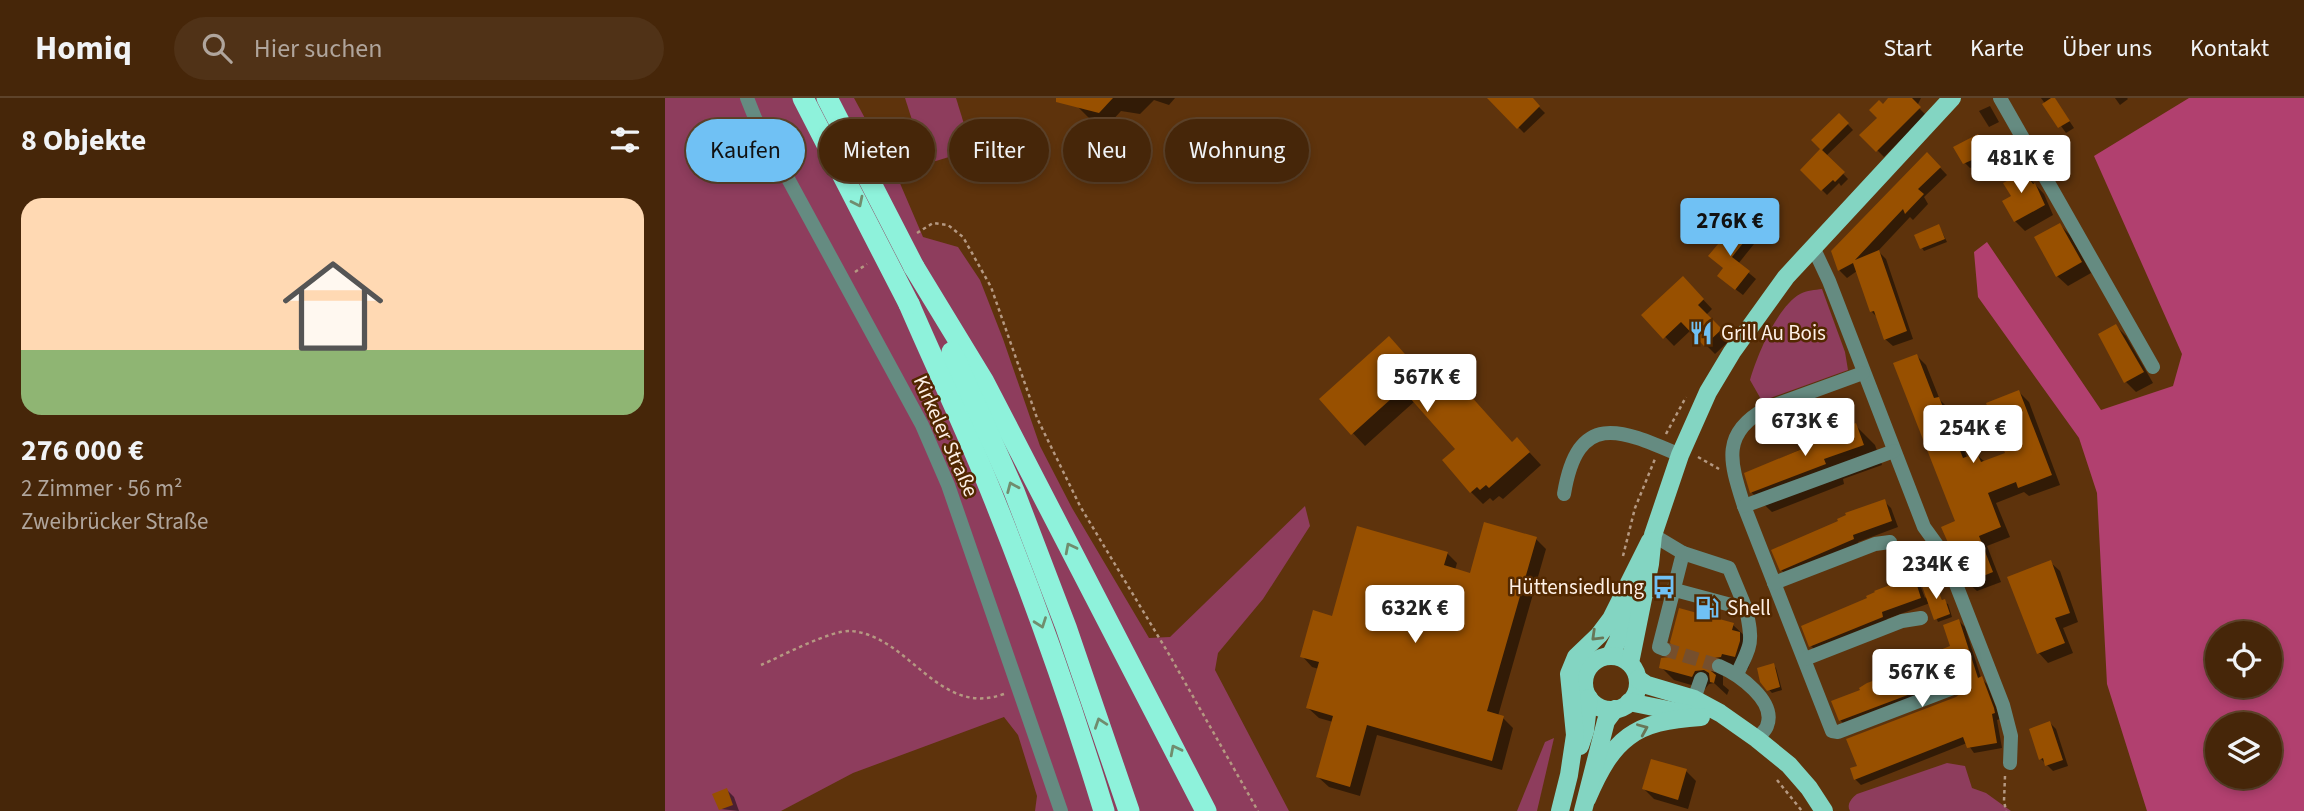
<!DOCTYPE html>
<html lang="de">
<head>
<meta charset="utf-8">
<style>
  :root { --surface:#462609; --page:#503217; --text:#f1f3f6; --muted:#b0a59c; --line:#5e432a; --accent:#70c1f4 }
  body { margin:0; font-family:"Source Sans 3",sans-serif; background:var(--page); color:var(--text); height:100vh; display:flex; flex-direction:column; font-size:26px; white-space:nowrap }
  * { box-sizing:border-box; margin:0 }
  p { font-size:23px; color:var(--muted) }
  .icon { flex:none; width:38px; height:38px; fill:none; stroke:currentColor; stroke-width:2; stroke-linecap:round; stroke-linejoin:round }
  .map { position:relative; flex:1; overflow:hidden }
  .side { display:flex; flex-direction:column; background:var(--surface); width:665px }
  .side>* { flex:none }
  .guide { position:absolute; left:21px; top:21px; width:665px; height:63px; display:flex; gap:14px }
  .tools { position:absolute; left:1540px; top:523px; display:grid; gap:14px }
  .tools a { display:grid; place-items:center; width:77px; height:77px; border-radius:50%; background:var(--surface); box-shadow:0 4px 10px #0003,0 0 0 2px var(--line); font-size:35px }
  .price { position:absolute; translate:-50% -60px; padding:0 16px; border-radius:7px; background:#fff; color:#222; font-size:23px; line-height:46px; filter:drop-shadow(0 2px 4px #0008) }
  .price::after { content:''; position:absolute; left:50%; top:42px; width:21px; height:16px; margin-left:-10px; background:inherit; clip-path:polygon(0 0,100% 0,50% 100%) }
  .price.current { background:var(--accent); color:#111 }
  ul { padding:0; list-style:none }
  li { display:grid; align-content:center; gap:14px; height:371px; padding:0 21px }
  li+li { border-top:2px solid var(--line) }
  li span { display:grid; place-items:center; height:217px; border-radius:21px; color:#555 }
  li>.icon { margin-inline-start:auto }
  span .icon { width:126px; height:126px; fill:#fffc; stroke-width:1 }
  li b { font-size:30px }
  h2 { display:flex; justify-content:space-between; align-items:center; height:84px; padding:0 21px; font-size:30px }
  .tag { padding:0 24px; border-radius:32px; background:var(--surface); box-shadow:0 4px 10px #0003,0 0 0 2px var(--line); font-size:24px; line-height:63px }
  .tag.current { background:var(--accent); color:#111 }
  header { display:flex; align-items:center; gap:42px; box-sizing:border-box; height:98px; padding:0 35px; background:var(--surface); border-bottom:2px solid var(--line) }
  header strong { font-size:33px }
  nav { display:flex; gap:38px; margin-inline-start:auto; font-size:24px }
  .search { width:490px; height:63px; background:var(--page); display:flex; align-items:center; gap:18px; box-sizing:border-box; padding:0 24px; border-radius:38px; color:var(--muted); font-size:26px }
  main { display:flex; flex:1; min-height:0 }
  .map>svg:first-child { display:block }
  .green { fill:#8e3d5d }
  .forest { fill:#b1406f; fill-rule:evenodd }
  .shadow { fill:#0007 }
  .building { fill:#985000 }
  .lines { fill:none; stroke-linecap:round; stroke-linejoin:round }
  .minor-tunnel { stroke:#764f2d; stroke-width:14; stroke-dasharray:14 7; stroke-linecap:butt }
  .path { stroke:#b59982; stroke-width:2.5; stroke-dasharray:3.5 3.5; stroke-linecap:butt }
  .minor { stroke:#658b81; stroke-width:14 }
  .major { stroke:#83d5c2; stroke-width:18 }
  .highway { stroke:#8ef2db; stroke-width:21 }
  .highway-bridge { stroke:#8ef2db; stroke-width:21 }
  .oneway { stroke:#708d6e }
  .oneway2 { stroke:#687657 }
  .labels { text-anchor:middle; stroke-width:5; stroke-linejoin:round; paint-order:stroke }
  .poi-label { font-size:21px; fill:#fef0e6; stroke:#522800; text-anchor:start }
  .street-label { font-size:21px; fill:#fef0e6; stroke:#522800 }
</style>
</head>
<body>
<header>
<strong>Homiq</strong>
<div class="search"><svg class="icon" aria-label="search" viewBox="0 0 24 24"><circle cx="10" cy="10" r="6"/><path d="M15 15l6 6"/></svg>Hier suchen</div>
<nav><a>Start</a><a>Karte</a><a>Über uns</a><a>Kontakt</a></nav>
</header>
<main>
<section class="side">
<h2>8 Objekte<svg class="icon" aria-label="filters" viewBox="0 0 24 24"><path d="M4 7h16M4 17h16"/><circle cx="9" cy="7" r="2"/><circle cx="15" cy="17" r="2"/></svg></h2>
<ul>
<li><span style="background:linear-gradient(#ffd9b3 70%,#8fb573 0)"><svg class="icon" aria-label="home" viewBox="0 0 24 24"><path d="M3 11l9-7 9 7M6 9v11h12V9"/></svg></span><div><b>276 000 €</b><p>2 Zimmer · 56 m²</p><p>Zweibrücker Straße</p></div></li>
</ul>
</section>
<div class="map">
<svg width="1639" height="713" viewBox="0 0 1639 713">
  <rect width="100%" height="100%" fill="#5e330c"/>
  <g class="green">
    <polygon points="0,0 189,0 234,83 258,139 293,149 315,182 338,241 375,348 407,410 484,540 505,539 640,408 645,428 598,501 553,555 550,572 624,713 370,713 372,698 353,637 339,619 188,675 116,713 0,713"/>
    <polygon points="240,0 291,0 307,52 261,66"/>
    <path d="M1157,191L1180,254L1183,272L1097,303L1085,282C1092,258 1112,209 1135,196C1142,192 1150,192 1157,191Z"/>
    <polygon points="889,640 872,713 852,713 880,644"/>
    <path d="M1282,665L1300,668L1307,690L1321,695L1346,713H1185C1181,706 1187,700 1192,696Z"/>
  </g>
  <path class="forest" d="M1524,0H1639V713H1482L1442,586L1432,395L1414,340L1313,199L1309,154L1322,144L1436,312L1508,288L1517,256L1429,58ZM1552,536H1605V588H1552ZM1552,626H1605V679H1552Z"/>
  <g class="shadow">
    <polygon points="411,0 510,0 504,7 489,2 475,16 456,13 445,25 424,20 413,9"/>
    <polygon points="825,0 865,0 880,15 859,35"/>
    <polygon points="1226,0 1256,0 1252,8 1261,17 1219,59 1197,37 1214,20 1218,8"/>
    <polygon points="1376,0 1389,0 1409,30 1401,35"/>
    <polygon points="1450,0 1462,0 1463,1 1455,7"/>
    <polygon points="1325,8 1334,24 1324,29 1314,13"/>
    <polygon points="1174,17 1188,32 1161,58 1183,81 1176,88 1174,85 1162,97 1137,72 1158,51 1149,42"/>
    <polygon points="1312,38 1319,45 1333,70 1320,77 1312,68 1305,70 1298,63"/>
    <polygon points="1262,56 1282,77 1259,99 1263,106 1248,122 1245,119 1213,153 1221,161 1248,241 1228,248 1220,241 1213,220 1206,213 1192,173 1182,180 1175,173 1168,154"/>
    <polygon points="1354,69 1379,96 1388,117 1360,133 1350,123 1339,104 1348,99"/>
    <polygon points="1395,127 1405,137 1426,175 1403,188 1392,178"/>
    <polygon points="1274,128 1282,144 1259,153 1257,150"/>
    <polygon points="1069,129 1089,146 1073,166 1091,181 1078,197 1061,184 1059,171"/>
    <polygon points="1018,180 1047,211 1041,217 1065,242 1050,256 1026,232 1009,248 979,217"/>
    <polygon points="1451,228 1461,238 1488,285 1471,294 1461,284"/>
    <polygon points="724,240 771,292 847,346 864,354 876,367 838,401 834,398 828,403 825,400 818,406 806,394 793,351 750,303 700,348 656,301"/>
    <polygon points="1252,258 1261,267 1275,302 1283,310 1302,360 1312,357 1320,364 1342,356 1354,294 1364,304 1395,387 1364,398 1359,394 1331,405 1345,439 1322,448 1336,484 1312,493 1302,484 1293,424"/>
    <polygon points="1190,327 1210,347 1217,367 1178,381 1179,386 1107,414 1087,395 1081,376"/>
    <polygon points="1219,403 1226,410 1233,429 1193,444 1195,448 1123,478 1116,472"/>
    <polygon points="871,441 881,451 833,618 838,620 848,630 837,672 712,637 695,698 664,689 653,679 668,624 654,620 643,610 654,571 647,569 637,558 668,520 782,455 792,465 790,472 806,477"/>
    <polygon points="1385,464 1395,473 1413,524 1398,530 1408,555 1383,565 1374,555"/>
    <polygon points="1248,480 1255,487 1260,500 1263,498 1270,486 1278,504 1283,506 1287,519 1273,524 1265,505 1222,521 1224,525 1153,555 1146,548"/>
    <polygon points="1294,523 1300,529 1316,580 1322,586 1334,617 1335,621 1332,622 1337,650 1309,655 1302,645 1196,687 1190,681 1194,669 1297,596 1299,587 1291,586 1181,628 1175,622 1233,576 1288,549"/>
    <polygon points="1068,527 1082,540 1088,557 1083,571 1070,568 1058,577 1058,587 1064,592 1062,597 1049,585 1044,586 1040,591 1009,582 996,569 1005,561"/>
    <polygon points="1108,567 1111,570 1117,592 1107,595 1097,584"/>
    <polygon points="1385,625 1391,631 1403,668 1388,673 1376,661"/>
    <polygon points="1021,673 1031,683 1023,711 989,701 979,691"/>
    <polygon points="62,692 69,699 74,713 55,711"/>
  </g>
  <g class="building">
    <polygon points="391,0 448,0 434,15 391,4"/>
    <polygon points="822,0 868,0 875,8 852,31"/>
    <polygon points="1223,0 1247,0 1256,9 1211,54 1194,37 1212,20 1204,12 1214,2 1218,6"/>
    <polygon points="1386,0 1390,0 1405,23 1393,30 1377,6"/>
    <polygon points="1174,15 1184,25 1157,52 1180,74 1170,84 1168,82 1156,93 1135,72 1155,51 1146,42"/>
    <polygon points="1313,36 1327,63 1312,71 1307,62 1298,66 1288,49"/>
    <polygon points="1262,54 1276,69 1253,91 1259,96 1240,116 1238,111 1190,162 1214,152 1242,233 1219,242 1209,213 1205,214 1188,165 1173,173 1166,153"/>
    <polygon points="1354,67 1368,86 1370,85 1380,107 1349,124 1337,103 1346,98 1338,85 1342,83 1338,77"/>
    <polygon points="1395,125 1417,164 1391,179 1369,139"/>
    <polygon points="1274,126 1280,141 1255,151 1249,137"/>
    <polygon points="1069,127 1083,139 1067,159 1085,173 1070,192 1052,178 1058,170 1043,158"/>
    <polygon points="1018,178 1039,201 1033,207 1057,231 1039,248 1016,224 998,241 976,217"/>
    <polygon points="1451,226 1479,274 1459,285 1433,236"/>
    <polygon points="724,238 770,290 786,276 847,344 852,339 865,354 824,390 821,387 815,392 812,389 805,395 777,362 790,351 737,291 686,337 654,301"/>
    <polygon points="1252,256 1269,300 1274,299 1298,360 1312,355 1316,364 1340,355 1321,305 1354,292 1387,377 1353,390 1351,384 1323,395 1336,429 1314,438 1328,474 1301,485 1276,429 1290,423 1228,265"/>
    <polygon points="1191,325 1199,347 1159,361 1161,366 1085,395 1079,375 1144,348 1143,345 1152,341 1151,339"/>
    <polygon points="1220,401 1227,423 1188,437 1189,441 1115,473 1106,452 1173,423 1172,421 1181,417 1180,415"/>
    <polygon points="819,424 872,439 822,613 839,618 827,663 702,627 685,689 651,679 668,618 641,610 654,564 635,559 648,512 667,518 692,428 783,454 779,467 805,475"/>
    <polygon points="1386,462 1405,515 1390,520 1400,545 1372,556 1342,479"/>
    <polygon points="1249,478 1256,500 1217,514 1218,519 1144,549 1136,528 1202,500 1201,498 1210,494 1209,493"/>
    <polygon points="1270,484 1277,502 1280,501 1285,516 1269,522 1257,488"/>
    <polygon points="1014,510 1069,525 1067,532 1075,534 1075,543 1070,559 1057,556 1056,559 1049,560 1046,563 1046,573 1051,577 1049,585 1045,584 1044,575 1039,572 1030,573 1027,579 994,570 996,560 1004,559 1008,554 1005,544"/>
    <polygon points="1294,521 1313,580 1317,578 1329,610 1330,615 1327,616 1332,645 1302,650 1298,639 1189,682 1185,670 1192,668 1181,641 1291,599 1296,595 1297,587 1293,582 1285,581 1174,623 1166,603 1195,592 1194,590 1202,585 1230,575 1229,572 1238,569 1238,567 1285,548 1278,527"/>
    <polygon points="1109,565 1115,589 1102,593 1095,584 1092,570"/>
    <polygon points="1385,623 1398,662 1380,668 1378,660 1374,662 1364,631"/>
    <polygon points="986,661 1022,671 1013,702 977,691"/>
    <polygon points="62,690 68,707 54,712 47,696"/>
  </g>
  <g class="lines">
    <polyline class="minor-tunnel" points="999,551 1054,568"/>
    <g class="path">
      <polyline points="252,135 268,125 283,127 298,139 326,189 372,320 415,408 505,558 593,713"/>
      <polyline points="190,174 202,166"/>
      <polyline points="1001,336 1021,299"/>
      <polyline points="1033,359 1054,371"/>
      <polyline points="958,458 970,410 990,361"/>
      <path d="M96,567C117,558 165,532 186,533C245,538 273,620 339,596"/>
      <polyline points="1340,678 1339,703 1341,713"/>
      <polyline points="1112,682 1137,713"/>
    </g>
    <g class="minor">
      <polyline points="82,0 90,20 257,327 283,387 396,713"/>
      <polyline points="1335,0 1488,269"/>
      <polyline points="1148,149 1164,183 1259,429 1280,458 1338,607 1346,638 1345,665"/>
      <path d="M1198,275L1102,310C1055,335 1065,364 1079,408L1167,633L1173,634L1288,590"/>
      <path d="M899,396C913,312 955,331 1015,357"/>
      <polyline points="1079,408 1229,353"/>
      <polyline points="988,437 1018,455 994,549 999,551"/>
      <polyline points="1018,455 1064,470 1081,511"/>
      <polyline points="1109,485 1210,446 1225,444"/>
      <path d="M1010,492L1081,511C1088,544 1087,546 1072,576"/>
      <polyline points="1140,561 1237,523 1256,520"/>
      <path d="M1054,568C1073,576 1112,603 1102,628C1101,632 1095,637 1092,641"/>
      <polyline points="1029,601 1036,581"/>
    </g>
    <g class="major">
      <polyline points="945,558 953,542 962,505"/>
      <circle cx="946" cy="585" r="27"/>
      <polyline points="965,565 985,466 988,437 1015,357 1043,294 1067,254 1121,179 1287,0"/>
      <polyline points="973,581 982,587 1029,601 1055,615 1092,641 1124,667 1144,690 1159,713"/>
      <polyline points="964,604 1023,616"/>
      <polyline points="915,648 920,633 924,600"/>
      <path d="M922,701C948,640 969,623 1036,619"/>
      <polyline points="895,713 904,677 910,637 904,576 911,559 934,537 946,521 985,443"/>
      <polyline points="918,713 941,623 950,611"/>
    </g>
    <g class="highway">
      <polyline points="249,169 319,284 541,713"/>
      <path d="M244,206C272,271 303,335 329,401C370,503 407,608 439,713"/>
      <polyline points="287,254 349,393 401,529 464,713"/>
    </g>
    <g class="highway-bridge">
      <polyline points="138,0 244,206"/>
      <polyline points="162,0 249,169"/>
    </g>
  </g>
  <defs><path id="oneway-chevron" d="M-2-3.5L2.5 0L-2 3.5" fill="none" stroke-width="1.6" stroke-linecap="round" stroke-linejoin="round" transform="scale(1.75)"/></defs>
  <g class="oneway">
    <use href="#oneway-chevron" transform="translate(193 104) rotate(64)"/>
    <use href="#oneway-chevron" transform="translate(347 389) rotate(-113)"/>
    <use href="#oneway-chevron" transform="translate(405 450) rotate(-117)"/>
    <use href="#oneway-chevron" transform="translate(376 525) rotate(70)"/>
    <use href="#oneway-chevron" transform="translate(435 625) rotate(-109)"/>
    <use href="#oneway-chevron" transform="translate(510 652) rotate(-117)"/>
  </g>
  <g class="oneway2">
    <use href="#oneway-chevron" transform="translate(931 538) rotate(136)"/>
    <use href="#oneway-chevron" transform="translate(978 631) rotate(-23)"/>
  </g>
  <defs>
    <g id="restaurant-bare" transform="scale(1.89)"><path d="M-5-6h1v4h1v-4h1v4h1v-4h1v5L-1.5 .5V6h-2V.5L-5-1ZM5-6V6H3V1.5H1.5Q1.5-4 5-6Z" fill="#70c1f4" stroke="#522800" stroke-width="2.5" paint-order="stroke"/></g>
    <g id="bus-bare" transform="scale(1.89)"><path d="M-5-6H5V4H4V6H2V4H-2V6H-4V4H-5ZM-3.5-4V0h7V-4ZM-3.5 1.2v1.5H-2V1.2ZM2 1.2v1.5H3.5V1.2Z" fill="#70c1f4" stroke="#522800" stroke-width="2.5" paint-order="stroke"/></g>
    <g id="fuel-bare" transform="scale(1.89)"><path d="M-5.5-6h7V0h2V4h1.3V-2.5L3-4.5l.8-.8L6-3V5H2.5V1h-1V6h-7ZM-4.2-4.7v3.2H.2V-4.7Z" fill="#70c1f4" stroke="#522800" stroke-width="2.5" paint-order="stroke"/></g>
  </defs>
  <g fill-rule="evenodd">
    <use href="#restaurant-bare" x="1036" y="235"/>
    <use href="#bus-bare" x="999" y="489"/>
    <use href="#fuel-bare" x="1042" y="510"/>
  </g>
  <g class="labels">
    <g class="poi-label">
      <text x="1056" y="242">Grill Au Bois</text>
      <text x="979" y="496" text-anchor="end">Hüttensiedlung</text>
      <text x="1062" y="517">Shell</text>
    </g>
    <g class="street-label">
      <text transform="translate(281 338) rotate(66)" y="7">Kirkeler Straße</text>
    </g>
  </g>
</svg>
<div class="tools">
<a><svg class="icon" aria-label="locate" viewBox="0 0 24 24"><circle cx="12" cy="12" r="6"/><path d="M12 2v4M12 18v4M2 12h4M18 12h4"/></svg></a>
<a><svg class="icon" aria-label="layers" viewBox="0 0 24 24"><path d="M12 4l9 5-9 5-9-5zM3 14l9 5 9-5"/></svg></a>
</div>
<b class="price" style="left:1356px;top:97px">481K €</b>
<b class="price current" style="left:1065px;top:160px">276K €</b>
<b class="price" style="left:762px;top:316px">567K €</b>
<b class="price" style="left:1140px;top:360px">673K €</b>
<b class="price" style="left:1308px;top:367px">254K €</b>
<b class="price" style="left:1271px;top:503px">234K €</b>
<b class="price" style="left:750px;top:547px">632K €</b>
<b class="price" style="left:1257px;top:611px">567K €</b>
<div class="guide">
<a class="tag current">Kaufen</a>
<a class="tag">Mieten</a>
<a class="tag">Filter</a>
<a class="tag">Neu</a>
<a class="tag">Wohnung</a>
</div>
</div>
</main>
</body>
</html>
